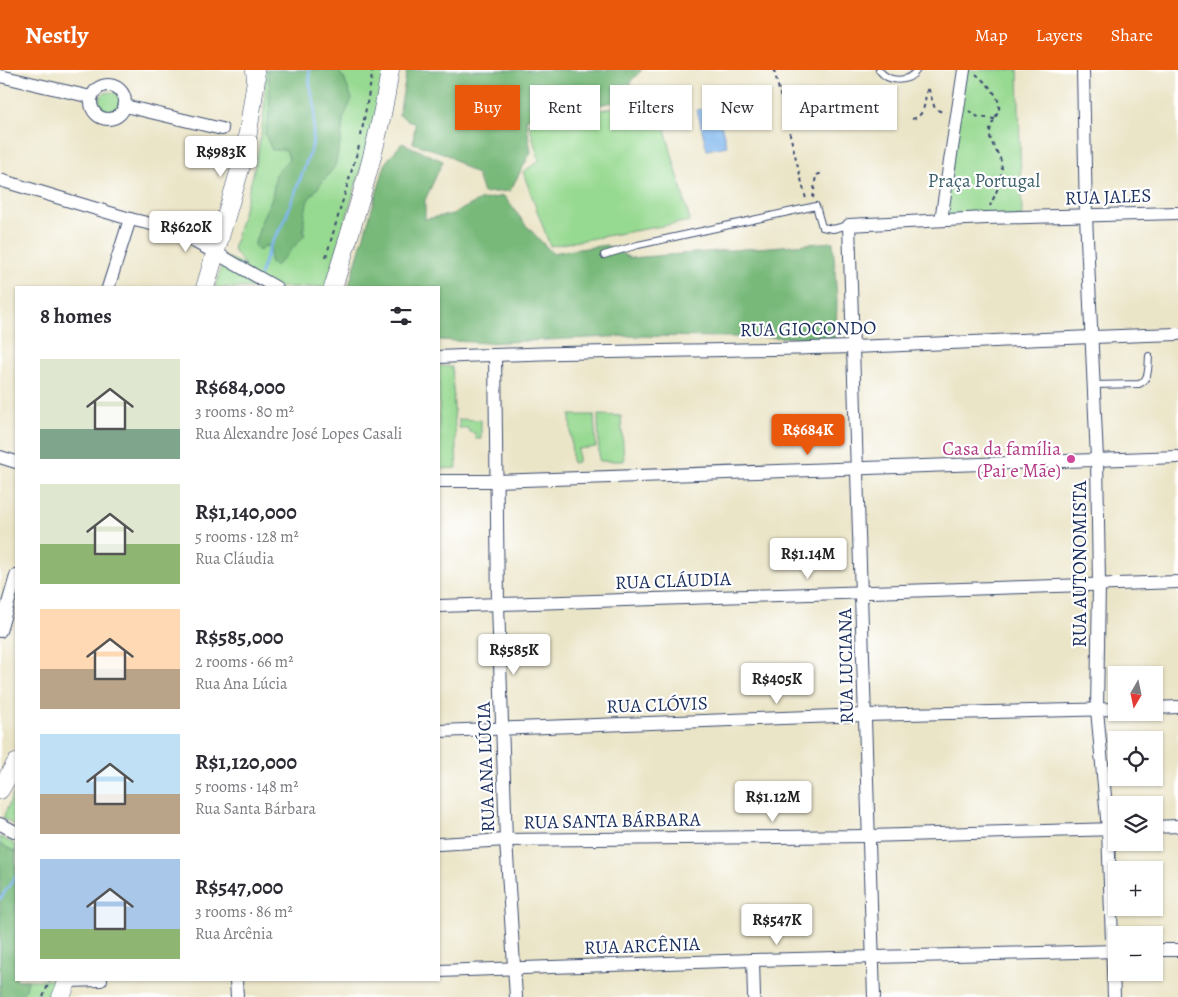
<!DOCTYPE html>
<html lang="en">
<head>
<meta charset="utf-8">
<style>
  :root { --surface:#fff; --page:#f7f7f7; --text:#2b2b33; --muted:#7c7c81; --accent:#ea580c }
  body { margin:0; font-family:Alegreya,serif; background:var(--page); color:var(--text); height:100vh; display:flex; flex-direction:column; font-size:19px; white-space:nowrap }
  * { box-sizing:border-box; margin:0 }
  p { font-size:16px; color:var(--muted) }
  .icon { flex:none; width:28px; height:28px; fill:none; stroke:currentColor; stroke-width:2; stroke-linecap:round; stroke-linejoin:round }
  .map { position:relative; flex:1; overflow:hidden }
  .panel { position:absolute; left:15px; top:216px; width:425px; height:695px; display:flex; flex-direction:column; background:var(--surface); border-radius:0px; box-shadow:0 1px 4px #0004 }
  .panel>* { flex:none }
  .hud { position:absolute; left:455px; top:15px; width:475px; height:45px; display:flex; gap:10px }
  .needle { width:32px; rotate:189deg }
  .controls { position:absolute; left:1108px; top:596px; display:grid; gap:10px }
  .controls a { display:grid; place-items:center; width:55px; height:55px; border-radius:0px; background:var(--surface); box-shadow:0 1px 4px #0004; font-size:25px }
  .price { position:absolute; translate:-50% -42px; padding:0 11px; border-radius:5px; background:#fff; color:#222; font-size:16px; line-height:32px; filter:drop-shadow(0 1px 2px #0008) }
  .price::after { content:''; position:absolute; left:50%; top:30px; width:15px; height:11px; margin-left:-8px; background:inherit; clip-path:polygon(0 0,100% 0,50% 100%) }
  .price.active { background:var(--accent); color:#fff }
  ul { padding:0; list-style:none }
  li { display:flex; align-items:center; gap:15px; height:125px; padding:0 25px }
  li span { display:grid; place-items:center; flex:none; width:140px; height:100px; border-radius:0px; color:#555 }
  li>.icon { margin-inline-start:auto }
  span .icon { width:60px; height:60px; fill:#fffc; stroke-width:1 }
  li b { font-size:21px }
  h2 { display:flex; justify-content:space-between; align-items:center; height:60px; padding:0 25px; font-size:21px }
  .pill { padding:0 18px; border-radius:0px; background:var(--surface); box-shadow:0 1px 4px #0004; font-size:18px; line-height:45px }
  .pill.active { background:var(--accent); color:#fff }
  header { display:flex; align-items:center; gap:30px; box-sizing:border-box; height:70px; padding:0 25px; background:var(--accent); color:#fff }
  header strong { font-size:24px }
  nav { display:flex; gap:28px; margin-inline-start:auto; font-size:18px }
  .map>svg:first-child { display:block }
  .green { fill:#96d990; stroke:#588477 }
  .forest { fill:#78b97a; stroke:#4a746c }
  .water { fill:#7db5ed; stroke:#4c72a6 }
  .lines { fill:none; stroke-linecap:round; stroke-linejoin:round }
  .stream { stroke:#7db5ed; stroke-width:3 }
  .service-casing { stroke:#3a4a6e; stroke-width:8 }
  .minor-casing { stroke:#3a4a6e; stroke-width:14 }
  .secondary-casing { stroke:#3a4a6e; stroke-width:19 }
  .path { stroke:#3a4a6e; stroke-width:2; stroke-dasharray:4 4; stroke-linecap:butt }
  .service { stroke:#fff; stroke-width:6 }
  .minor { stroke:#fff; stroke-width:12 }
  .secondary { stroke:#fff; stroke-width:18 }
  .hotel-dot { fill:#d1479c; stroke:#fff; stroke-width:2 }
  .labels { text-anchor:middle; stroke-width:4.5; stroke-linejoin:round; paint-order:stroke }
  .park-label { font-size:19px; fill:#40626d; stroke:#fff }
  .street-label { font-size:19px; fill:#1b2f5e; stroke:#fff }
  .hotel-label { font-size:19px; fill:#b23c85; stroke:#fff; text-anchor:end }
</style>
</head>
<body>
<header>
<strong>Nestly</strong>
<nav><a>Map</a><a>Layers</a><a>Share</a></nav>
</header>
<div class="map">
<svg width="1178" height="927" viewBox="0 0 1178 927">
  <rect width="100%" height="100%" fill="#fff"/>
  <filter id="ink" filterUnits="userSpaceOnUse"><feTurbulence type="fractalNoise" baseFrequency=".02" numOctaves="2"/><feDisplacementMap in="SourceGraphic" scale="10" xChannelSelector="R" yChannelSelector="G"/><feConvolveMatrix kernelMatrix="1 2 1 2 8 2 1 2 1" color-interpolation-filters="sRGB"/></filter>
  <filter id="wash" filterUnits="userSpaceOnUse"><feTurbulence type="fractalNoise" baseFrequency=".0096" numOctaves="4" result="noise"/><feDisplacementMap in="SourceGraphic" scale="20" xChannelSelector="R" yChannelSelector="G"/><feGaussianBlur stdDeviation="1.12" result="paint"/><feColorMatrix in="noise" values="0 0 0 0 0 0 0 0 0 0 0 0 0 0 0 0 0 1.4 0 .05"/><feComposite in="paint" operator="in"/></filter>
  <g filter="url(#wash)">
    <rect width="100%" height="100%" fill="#ebe5c8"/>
    <g class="green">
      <path d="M264,0H385L374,54L326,217L215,218L224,186L245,195L233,180C247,125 270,57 264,0Z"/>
      <polygon points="964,0 1018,0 1022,147 941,150"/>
      <circle cx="110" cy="33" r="11"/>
      <polygon points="657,29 690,151 550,176 523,102 539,91 529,54"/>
      <polygon points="439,296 452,297 457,398 439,399"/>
      <polygon points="570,345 594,345 596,377 578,379 578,392 572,393"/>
      <polygon points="598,345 621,346 624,391 599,391"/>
      <polygon points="459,349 481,350 481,369 476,369 475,363 469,362 468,358 459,358"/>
      <polygon points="16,718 16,756 3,748"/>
      <polygon points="0,767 16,775 16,910 57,910 49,927 0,927"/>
    </g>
    <g class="forest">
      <polygon points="267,0 337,0 344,8 352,29 343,49 341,70 335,96 308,130 304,146 304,166 276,196 270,192 270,176 265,176 259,181 254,176 263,147 272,128 276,103 289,89 286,80 272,80 265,64 269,43 270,23"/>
      <polygon points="407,0 642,0 631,11 629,29 526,49 531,82 510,121 483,123 477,105 446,84 413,73 415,54 399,45"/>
      <polygon points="402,73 443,91 425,130 425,149 453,144 480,130 504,126 525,154 552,183 606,175 630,188 833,172 837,231 836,268 628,266 487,273 439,270 439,218 350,218 349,215 386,92"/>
      <polygon points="0,774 16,782 16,910 28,910 26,919 19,927 0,927"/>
    </g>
    <polygon class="water" points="716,37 727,76 707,80 697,40"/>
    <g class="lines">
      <g class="stream">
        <polyline points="260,205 270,176 284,152 312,77 315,37 310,16 309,0"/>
        <polyline points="0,829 16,806"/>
      </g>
    </g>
  </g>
  <g filter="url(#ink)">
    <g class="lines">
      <g class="service-casing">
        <g id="service">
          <path d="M879,0C889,13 908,13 917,0"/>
          <polyline points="604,185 638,175 816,136 822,157 833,159 849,155"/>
          <path d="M1094,315L1139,314C1150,310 1148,296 1149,286"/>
        </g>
      </g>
      <g class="minor-casing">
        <g id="minor">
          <polyline points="1083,0 1086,146 1097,389 1099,513 1097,640 1108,759 1114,927"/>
          <polyline points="0,6 91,27"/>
          <circle cx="108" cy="32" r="17"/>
          <polyline points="125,36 222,59"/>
          <polyline points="0,110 130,149 168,158 216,183 277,218"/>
          <polyline points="941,150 964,0"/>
          <polyline points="108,218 130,149"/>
          <polyline points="495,285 498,534 506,770 516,927"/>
          <path d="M439,287C577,281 715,281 854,277C962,273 1070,267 1178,264"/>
          <polyline points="0,387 16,392"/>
          <polyline points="439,411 497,411 1178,387"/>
          <polyline points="439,536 1178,512"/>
          <polyline points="0,561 16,506"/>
          <polyline points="1154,638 1178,637"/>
          <polyline points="439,661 864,645 1116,639"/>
          <polyline points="0,754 16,762"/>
          <polyline points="1154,757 1178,756"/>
          <polyline points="439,774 506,770 869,766 1116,759"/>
          <polyline points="1154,880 1178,880"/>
          <polyline points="753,890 754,927"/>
          <polyline points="439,901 753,890 1116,881"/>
          <polyline points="236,910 237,927"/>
          <polyline points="67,911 101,910"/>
          <polyline points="874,927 849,155 986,148 1178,143"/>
        </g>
      </g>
      <g class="secondary-casing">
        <g id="secondary">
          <polyline points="205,218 245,82 256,10 255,0"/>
          <path d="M333,218C355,146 379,75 390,0"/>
          <polyline points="0,720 16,693"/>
          <polyline points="61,927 68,910"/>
        </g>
      </g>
      <g class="path">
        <polyline points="774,0 806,129"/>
        <path d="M976,4C985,12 1004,28 998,42C995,49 990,55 990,63C989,71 997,81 1000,88C1006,103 996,123 990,136"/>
        <polyline points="806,18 810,36 823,32"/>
        <polyline points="782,33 808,27"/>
        <polyline points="969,41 978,47 995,49"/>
        <path d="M912,49C928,45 923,29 928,17L935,39L945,43"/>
        <polyline points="361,66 373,0"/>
        <polyline points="813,128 816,105 823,103"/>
        <polyline points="326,187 359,76"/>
        <polyline points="43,927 50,910"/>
      </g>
      <use href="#service" class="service"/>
      <use href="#minor" class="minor"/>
      <use href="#secondary" class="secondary"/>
    </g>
  </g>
  <circle class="hotel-dot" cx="1071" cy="389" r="5"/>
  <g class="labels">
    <g class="park-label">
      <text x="984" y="117">Praça Portugal</text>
    </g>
    <g class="street-label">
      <text transform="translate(1108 126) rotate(-2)" y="7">RUA JALES</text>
      <text transform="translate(808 258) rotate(-1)" y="7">RUA GIOCONDO</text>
      <text transform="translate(1079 494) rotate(-90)" y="7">RUA AUTONOMISTA</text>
      <text transform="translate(673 510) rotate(-2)" y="7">RUA CLÁUDIA</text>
      <text transform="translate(845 596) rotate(-91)" y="7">RUA LUCIANA</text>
      <text transform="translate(657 634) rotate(-2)" y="7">RUA CLÓVIS</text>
      <text transform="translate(485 697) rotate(-92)" y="7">RUA ANA LÚCIA</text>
      <text transform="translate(612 750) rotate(-1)" y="7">RUA SANTA BÁRBARA</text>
      <text transform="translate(642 875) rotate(-2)" y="7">RUA ARCÊNIA</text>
    </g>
    <g class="hotel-label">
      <text x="1061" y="385">Casa da família<tspan x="1061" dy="22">(Pai e Mãe)</tspan></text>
    </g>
  </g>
</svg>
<div class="controls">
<a><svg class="needle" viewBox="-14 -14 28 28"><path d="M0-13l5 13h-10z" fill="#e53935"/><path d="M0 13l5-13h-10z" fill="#7c7c81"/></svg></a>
<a><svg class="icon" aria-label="locate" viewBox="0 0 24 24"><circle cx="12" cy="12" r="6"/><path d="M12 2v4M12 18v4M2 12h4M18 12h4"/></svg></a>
<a><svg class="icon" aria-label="layers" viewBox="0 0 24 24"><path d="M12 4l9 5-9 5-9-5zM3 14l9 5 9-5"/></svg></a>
<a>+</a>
<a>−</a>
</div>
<b class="price" style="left:221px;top:108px">R$983K</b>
<b class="price" style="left:186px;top:183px">R$620K</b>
<b class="price active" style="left:808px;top:386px">R$684K</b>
<b class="price" style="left:808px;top:510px">R$1.14M</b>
<b class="price" style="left:514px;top:606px">R$585K</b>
<b class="price" style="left:777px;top:635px">R$405K</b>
<b class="price" style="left:773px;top:753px">R$1.12M</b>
<b class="price" style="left:777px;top:876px">R$547K</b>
<div class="hud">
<a class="pill active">Buy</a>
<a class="pill">Rent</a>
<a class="pill">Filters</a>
<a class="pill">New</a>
<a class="pill">Apartment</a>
</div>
<section class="panel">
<h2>8 homes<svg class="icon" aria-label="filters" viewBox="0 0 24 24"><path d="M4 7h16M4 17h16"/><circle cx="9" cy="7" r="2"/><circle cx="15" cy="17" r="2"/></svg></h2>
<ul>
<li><span style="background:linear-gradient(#dfe7d0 70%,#7fa58c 0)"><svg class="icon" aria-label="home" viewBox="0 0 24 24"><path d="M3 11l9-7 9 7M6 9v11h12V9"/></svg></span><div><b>R$684,000</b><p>3 rooms · 80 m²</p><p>Rua Alexandre José Lopes Casali</p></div></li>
<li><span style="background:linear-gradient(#dfe7d0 60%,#8fb573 0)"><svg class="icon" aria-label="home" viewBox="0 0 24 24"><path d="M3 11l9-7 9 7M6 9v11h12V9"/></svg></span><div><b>R$1,140,000</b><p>5 rooms · 128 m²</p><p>Rua Cláudia</p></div></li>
<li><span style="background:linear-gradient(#ffd9b3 60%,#b9a48a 0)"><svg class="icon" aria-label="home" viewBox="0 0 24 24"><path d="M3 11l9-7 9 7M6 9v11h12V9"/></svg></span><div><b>R$585,000</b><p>2 rooms · 66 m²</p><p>Rua Ana Lúcia</p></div></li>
<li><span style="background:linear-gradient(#bfe0f5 60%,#b9a48a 0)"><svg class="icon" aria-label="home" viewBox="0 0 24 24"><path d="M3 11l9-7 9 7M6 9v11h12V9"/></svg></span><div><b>R$1,120,000</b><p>5 rooms · 148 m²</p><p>Rua Santa Bárbara</p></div></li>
<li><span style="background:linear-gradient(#a9c7e8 70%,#8fb573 0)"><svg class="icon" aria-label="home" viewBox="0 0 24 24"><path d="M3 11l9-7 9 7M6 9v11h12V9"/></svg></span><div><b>R$547,000</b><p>3 rooms · 86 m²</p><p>Rua Arcênia</p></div></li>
</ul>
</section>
</div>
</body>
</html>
